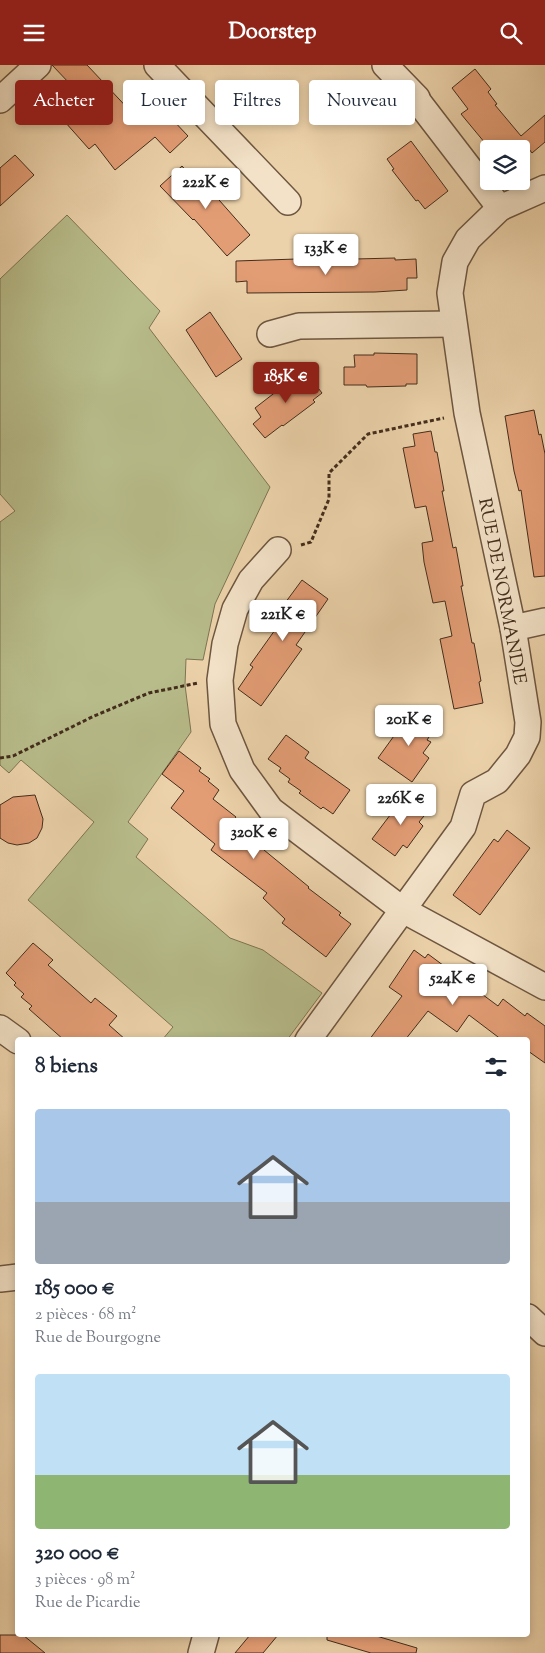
<!DOCTYPE html>
<html lang="fr">
<head>
<meta charset="utf-8">
<style>
  :root { --surface:#fff; --page:#f2f2f3; --text:#1f2937; --muted:#747a83; --accent:#8f2418 }
  body { margin:0; font-family:"Sorts Mill Goudy",serif; background:var(--page); color:var(--text); height:100vh; display:flex; flex-direction:column; font-size:19px; white-space:nowrap }
  * { box-sizing:border-box; margin:0 }
  p { font-size:16px; color:var(--muted) }
  .icon { flex:none; width:28px; height:28px; fill:none; stroke:currentColor; stroke-width:2; stroke-linecap:round; stroke-linejoin:round }
  .map { position:relative; flex:1; overflow:hidden }
  .side { position:absolute; left:15px; top:972px; width:515px; height:600px; display:flex; flex-direction:column; background:var(--surface); border-radius:5px; box-shadow:0 2px 8px #0003 }
  .side>* { flex:none }
  .hud { position:absolute; left:15px; top:15px; width:515px; height:45px; display:flex; gap:10px }
  .controls { position:absolute; left:480px; top:75px; display:grid; gap:10px }
  .controls a { display:grid; place-items:center; width:50px; height:50px; border-radius:5px; background:var(--surface); box-shadow:0 2px 8px #0003; font-size:25px }
  .price { position:absolute; translate:-50% -42px; padding:0 11px; border-radius:5px; background:#fff; color:#222; font-size:16px; line-height:32px; filter:drop-shadow(0 1px 2px #0008) }
  .price::after { content:''; position:absolute; left:50%; top:30px; width:15px; height:11px; margin-left:-8px; background:inherit; clip-path:polygon(0 0,100% 0,50% 100%) }
  .price.selected { background:var(--accent); color:#fff }
  ul { padding:0; list-style:none }
  li { display:grid; align-content:center; gap:10px; height:265px; padding:0 20px }
  li span { display:grid; place-items:center; height:155px; border-radius:5px; color:#555 }
  li>.icon { margin-inline-start:auto }
  span .icon { width:90px; height:90px; fill:#fffc; stroke-width:1 }
  li b { font-size:21px }
  h2 { display:flex; justify-content:space-between; align-items:center; height:60px; padding:0 20px; font-size:21px }
  .tag { padding:0 18px; border-radius:5px; background:var(--surface); box-shadow:0 2px 8px #0003; font-size:18px; line-height:45px }
  .tag.selected { background:var(--accent); color:#fff }
  header { display:flex; justify-content:space-between; align-items:center; height:65px; padding:0 20px; background:var(--accent); color:#fff; font-size:22px; font-weight:700 }
  .map>svg:first-child { display:block }
  .green { fill:#b7bc8a; stroke:#7d7453 }
  .building { fill:#e39d75; stroke:#432d1c }
  .lines { fill:none; stroke-linecap:round; stroke-linejoin:round }
  .minor-casing { stroke:#6d5640; stroke-width:28 }
  .path { stroke:#432d1c; stroke-width:3; stroke-dasharray:4 2.5; stroke-linecap:butt }
  .minor { stroke:#f3e2c8; stroke-width:25 }
  .labels { text-anchor:middle; stroke-width:4; stroke-linejoin:round; paint-order:stroke }
  .street-label { font-size:18px; fill:#432d1c; stroke:#f3e2c8 }
</style>
</head>
<body>
<header><svg class="icon" aria-label="menu" viewBox="0 0 24 24"><path d="M4 6h16M4 12h16M4 18h16"/></svg>Doorstep<svg class="icon" aria-label="search" viewBox="0 0 24 24"><circle cx="10" cy="10" r="6"/><path d="M15 15l6 6"/></svg></header>
<div class="map">
<svg width="545" height="1588" viewBox="0 0 545 1588">
  <rect width="100%" height="100%" fill="#ecd2aa"/>
  <filter id="stains"><feTurbulence type="fractalNoise" baseFrequency=".004" numOctaves="4"/><feColorMatrix values="0 0 0 0 .2 0 0 0 0 .09 0 0 0 0 .02 0 0 0 .5 -.17"/></filter>
  <radialGradient id="worn" r=".72"><stop offset=".6" stop-color="#630" stop-opacity="0"/><stop offset="1" stop-color="#630" stop-opacity=".3"/></radialGradient>
  <polygon class="green" points="67,150 160,246 149,263 270,422 215,539 203,595 186,594 185,620 191,667 128,757 148,774 136,792 230,873 263,885 322,928 287,975 162,975 173,962 28,835 94,757 21,695 9,708 0,700 0,457 15,446 0,429 0,214"/>
  <g class="building">
    <polygon points="52,0 87,0 135,51 153,34 188,71 170,88 155,72 115,105 95,79 89,84 65,57 64,58 43,37 71,20"/>
    <polygon points="475,4 491,24 488,27 497,39 495,40 521,71 545,50 545,77 532,88 529,84 490,84 461,49 468,44 452,23"/>
    <polygon points="411,76 448,126 425,144 418,135 416,136 392,105 394,104 387,94"/>
    <polygon points="15,90 34,110 0,141 0,103"/>
    <polygon points="182,101 200,121 204,118 250,170 227,191 194,154 193,155 160,121"/>
    <polygon points="395,193 395,195 416,194 417,213 407,213 407,225 375,227 247,228 247,216 236,217 236,196 297,194 297,197 309,197 355,196 355,194"/>
    <polygon points="210,247 242,294 216,312 186,265"/>
    <polygon points="374,288 417,289 417,319 406,319 406,321 367,322 366,320 344,320 344,302 355,302 354,290 374,290"/>
    <polygon points="304,305 322,328 313,335 315,337 283,361 282,360 265,373 253,359 261,352 255,343"/>
    <polygon points="534,345 539,370 541,369 545,389 545,511 534,512 521,425 519,426 514,406 505,351"/>
    <polygon points="431,366 435,387 437,387 444,426 442,426 453,483 456,482 463,521 461,521 472,578 474,578 481,616 479,617 483,638 454,644 440,574 452,571 445,536 433,538 424,497 422,478 433,476 426,441 415,443 403,383 415,381 413,369"/>
    <polygon points="302,515 328,534 296,580 302,584 261,641 238,624 253,602 250,600 275,565 271,562 273,559 271,557"/>
    <polygon points="412,646 435,663 427,675 431,677 423,688 429,693 412,717 378,693"/>
    <polygon points="286,670 309,687 305,693 350,725 333,749 323,742 321,744 299,728 301,726 288,717 290,714 279,706 281,703 268,694"/>
    <polygon points="179,686 201,703 199,706 210,714 208,716 219,725 213,734 236,752 232,757 265,784 264,785 309,822 308,823 341,848 339,850 351,859 326,892 282,858 285,854 263,833 267,828 211,785 215,779 171,743 184,726 162,709"/>
    <polygon points="406,729 429,745 419,757 423,761 407,783 403,780 395,791 372,774"/>
    <polygon points="35,730 43,754 42,763 37,773 29,778 17,780 8,778 0,773 0,740 13,732"/>
    <polygon points="507,765 530,783 480,850 453,830 494,774 498,777"/>
    <polygon points="33,878 53,895 48,900 91,938 95,933 117,951 109,960 126,975 64,975 29,944 32,941 21,932 24,929 14,920 16,918 6,908"/>
    <polygon points="414,885 425,893 428,889 498,941 503,934 525,951 527,948 545,961 545,998 528,986 528,975 502,975 469,950 457,967 428,946 405,975 369,975 402,931 389,922"/>
    <polygon points="0,1570 23,1570 45,1588 0,1588"/>
    <polygon points="250,1570 278,1570 263,1588 235,1588"/>
    <polygon points="327,1570 373,1570 417,1583 416,1588 371,1588 327,1575"/>
  </g>
  <g class="lines">
    <g class="minor-casing">
      <g id="minor">
        <polyline points="157,0 288,137"/>
        <polyline points="385,0 417,33"/>
        <polyline points="414,31 500,143 545,123"/>
        <polyline points="0,35 38,0"/>
        <polyline points="270,269 299,261 453,259"/>
        <polyline points="278,485 251,515 235,544 225,579 220,615 223,659 242,705 271,745 403,845 545,922"/>
        <polyline points="513,563 545,556"/>
        <polyline points="0,963 18,976"/>
        <polyline points="308,975 463,762 473,729 497,716 518,690 527,672 528,657 513,563 467,348 450,228 455,197 468,174 500,143"/>
        <polyline points="0,1214 18,1212"/>
        <polyline points="528,1252 545,1268"/>
        <polyline points="201,1588 206,1570"/>
      </g>
    </g>
    <g class="path">
      <polyline points="301,480 311,477 329,434 329,408 368,369 444,353"/>
      <polyline points="0,693 13,691 94,651 149,628 198,618"/>
    </g>
    <use href="#minor" class="minor"/>
  </g>
  <g class="labels">
    <g class="street-label">
      <text transform="translate(503 526) rotate(79)" y="6">RUE DE NORMANDIE</text>
    </g>
  </g>
  <rect width="100%" height="100%" filter="url(#stains)"/>
  <rect width="100%" height="100%" fill="url(#worn)"/>
</svg>
<div class="controls">
<a><svg class="icon" aria-label="layers" viewBox="0 0 24 24"><path d="M12 4l9 5-9 5-9-5zM3 14l9 5 9-5"/></svg></a>
</div>
<b class="price" style="left:206px;top:145px">222K €</b>
<b class="price" style="left:326px;top:211px">133K €</b>
<b class="price selected" style="left:286px;top:339px">185K €</b>
<b class="price" style="left:283px;top:577px">221K €</b>
<b class="price" style="left:409px;top:682px">201K €</b>
<b class="price" style="left:401px;top:761px">226K €</b>
<b class="price" style="left:254px;top:795px">320K €</b>
<b class="price" style="left:453px;top:941px">524K €</b>
<div class="hud">
<a class="tag selected">Acheter</a>
<a class="tag">Louer</a>
<a class="tag">Filtres</a>
<a class="tag">Nouveau</a>
</div>
<section class="side">
<h2>8 biens<svg class="icon" aria-label="filters" viewBox="0 0 24 24"><path d="M4 7h16M4 17h16"/><circle cx="9" cy="7" r="2"/><circle cx="15" cy="17" r="2"/></svg></h2>
<ul>
<li><span style="background:linear-gradient(#a9c7e8 60%,#9aa5b1 0)"><svg class="icon" aria-label="home" viewBox="0 0 24 24"><path d="M3 11l9-7 9 7M6 9v11h12V9"/></svg></span><div><b>185 000 €</b><p>2 pièces · 68 m²</p><p>Rue de Bourgogne</p></div></li>
<li><span style="background:linear-gradient(#bfe0f5 65%,#8fb573 0)"><svg class="icon" aria-label="home" viewBox="0 0 24 24"><path d="M3 11l9-7 9 7M6 9v11h12V9"/></svg></span><div><b>320 000 €</b><p>3 pièces · 98 m²</p><p>Rue de Picardie</p></div></li>
</ul>
</section>
</div>
</body>
</html>
